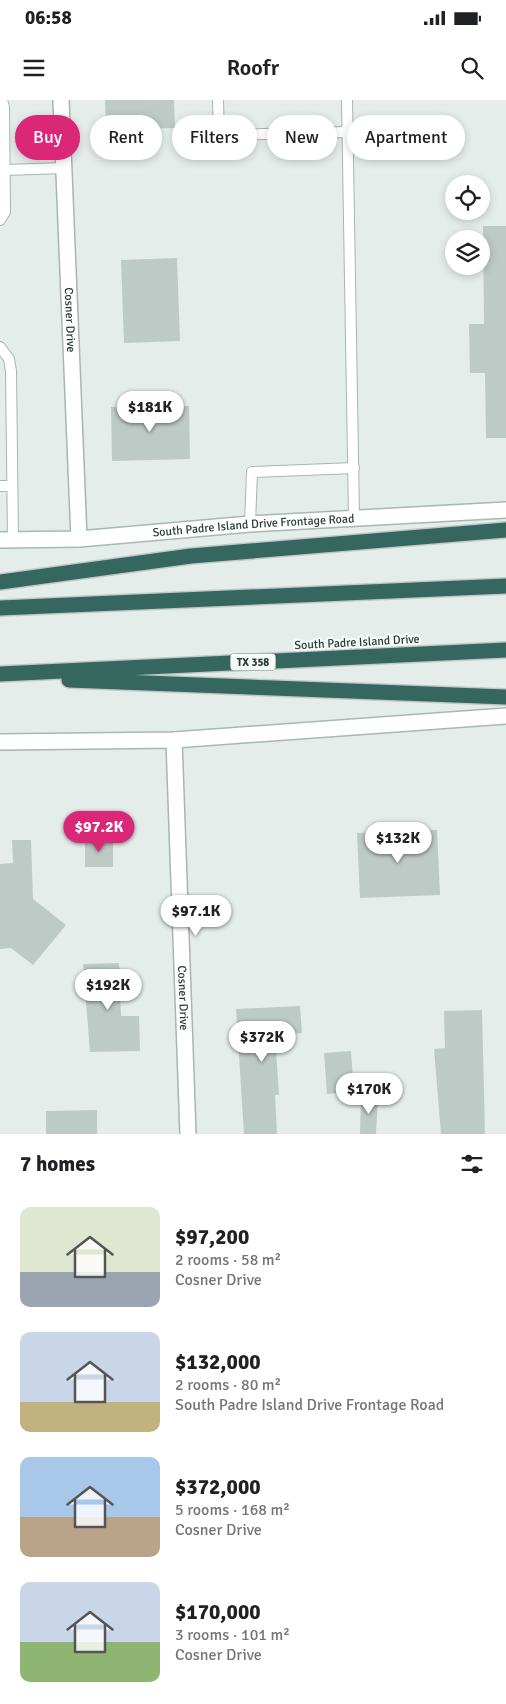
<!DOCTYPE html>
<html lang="en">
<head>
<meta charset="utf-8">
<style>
  :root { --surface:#fff; --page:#f2f2f2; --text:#202124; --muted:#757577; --accent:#db2777 }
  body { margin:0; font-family:Signika,sans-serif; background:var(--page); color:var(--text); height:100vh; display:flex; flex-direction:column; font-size:19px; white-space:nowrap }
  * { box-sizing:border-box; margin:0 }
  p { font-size:16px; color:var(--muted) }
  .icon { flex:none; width:28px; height:28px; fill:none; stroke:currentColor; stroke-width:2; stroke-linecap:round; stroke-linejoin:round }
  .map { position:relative; height:1034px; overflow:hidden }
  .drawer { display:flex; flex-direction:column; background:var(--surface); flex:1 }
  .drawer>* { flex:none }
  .top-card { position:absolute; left:15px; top:15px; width:476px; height:45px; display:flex; gap:10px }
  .controls { position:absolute; left:445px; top:75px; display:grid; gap:10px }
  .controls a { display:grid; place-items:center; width:45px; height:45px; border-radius:50%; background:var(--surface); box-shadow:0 2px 8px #0003; font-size:25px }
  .price { position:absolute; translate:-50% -42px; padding:0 11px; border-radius:18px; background:#fff; color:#222; font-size:16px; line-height:32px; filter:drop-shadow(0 1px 2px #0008) }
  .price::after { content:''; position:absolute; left:50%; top:30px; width:15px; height:11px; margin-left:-8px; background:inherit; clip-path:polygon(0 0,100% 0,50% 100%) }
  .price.selected { background:var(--accent); color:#fff }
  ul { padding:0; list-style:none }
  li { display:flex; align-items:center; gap:15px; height:125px; padding:0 20px }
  li span { display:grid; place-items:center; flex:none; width:140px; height:100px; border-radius:10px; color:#555 }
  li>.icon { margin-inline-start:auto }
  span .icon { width:60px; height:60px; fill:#fffc; stroke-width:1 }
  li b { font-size:21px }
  h2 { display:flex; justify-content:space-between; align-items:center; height:60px; padding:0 20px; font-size:21px }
  .pill { padding:0 18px; border-radius:22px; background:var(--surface); box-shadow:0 2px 8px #0003; font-size:18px; line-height:45px }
  .pill.selected { background:var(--accent); color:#fff }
  .status { display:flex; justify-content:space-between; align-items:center; height:35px; padding:0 25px; background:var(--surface); direction:ltr }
  .status svg { height:14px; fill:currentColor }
  header { display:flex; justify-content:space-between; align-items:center; height:65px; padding:0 20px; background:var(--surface); font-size:22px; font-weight:600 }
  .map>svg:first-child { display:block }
  .building { fill:#becac6 }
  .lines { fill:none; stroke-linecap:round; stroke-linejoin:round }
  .service-casing { stroke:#a8b5b1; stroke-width:12 }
  .minor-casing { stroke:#a8b5b1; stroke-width:18 }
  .secondary-casing { stroke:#a5b8b2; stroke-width:18 }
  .motorway-casing { stroke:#c2c9c7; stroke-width:18 }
  .service { stroke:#fff; stroke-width:10 }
  .minor { stroke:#fff; stroke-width:15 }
  .secondary { stroke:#fff; stroke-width:15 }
  .motorway { stroke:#35675f; stroke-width:15 }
  .labels { text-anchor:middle; stroke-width:4.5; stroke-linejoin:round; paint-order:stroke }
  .shield { fill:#f6faf8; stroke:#647672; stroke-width:1 }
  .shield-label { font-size:11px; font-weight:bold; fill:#263d38 }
  .street-label { font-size:12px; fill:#263d38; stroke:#f6faf8 }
</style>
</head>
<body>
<div class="status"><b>06:58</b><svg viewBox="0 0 49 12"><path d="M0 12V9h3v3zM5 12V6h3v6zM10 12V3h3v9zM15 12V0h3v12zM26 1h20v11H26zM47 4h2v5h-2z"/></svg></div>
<header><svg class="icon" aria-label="menu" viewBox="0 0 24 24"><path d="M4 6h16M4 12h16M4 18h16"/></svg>Roofr<svg class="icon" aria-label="search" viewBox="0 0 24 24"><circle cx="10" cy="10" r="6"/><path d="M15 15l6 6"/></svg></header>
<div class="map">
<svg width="506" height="1034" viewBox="0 0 506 1034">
  <rect width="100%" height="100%" fill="#e5edea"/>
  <g class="building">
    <polygon points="105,0 174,0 175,28 141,29 141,44 107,45"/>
    <polygon points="483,126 506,126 506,338 486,338 485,273 470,273 469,224 484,224"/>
    <polygon points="177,158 180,241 124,243 121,160"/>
    <polygon points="189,306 190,359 112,361 111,307"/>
    <polygon points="437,730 440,795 360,798 357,733"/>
    <polygon points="85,738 113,739 113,767 85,767"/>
    <polygon points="12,740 31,740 33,799 66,825 33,865 11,848 0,849 0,764 13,763"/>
    <polygon points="119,863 121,916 139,916 140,951 90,952 83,864"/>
    <polygon points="300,906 302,933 275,935 279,995 275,995 277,1034 244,1034 236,909"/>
    <polygon points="482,910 485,1034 441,1034 434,949 445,948 444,911"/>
    <polygon points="351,951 354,992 327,994 324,953"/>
    <polygon points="361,997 378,997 376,1034 360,1034"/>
    <polygon points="97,1010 97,1034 46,1034 46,1011"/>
  </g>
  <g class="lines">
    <g class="service-casing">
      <g id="service">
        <polyline points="218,0 219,35 347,32"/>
        <polyline points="347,0 354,417"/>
        <polyline points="5,70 64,68"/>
        <polyline points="0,120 5,112 4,7 2,0"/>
        <polyline points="0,247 9,259 11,271 13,440"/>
        <polyline points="0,386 12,386"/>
        <polyline points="250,424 252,372 354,368"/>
      </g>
    </g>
    <g class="minor-casing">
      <g id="minor">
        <path id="s1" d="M61,0L79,439"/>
        <path id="s2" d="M174,640L188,1034"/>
      </g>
    </g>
    <g class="secondary-casing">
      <g id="secondary">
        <path id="s3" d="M0,440L79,439L250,424L506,410"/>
        <polyline points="0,642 174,640 506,616"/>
      </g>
    </g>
    <g class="motorway-casing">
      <g id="motorway">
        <polyline points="0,482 191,456 506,430"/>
        <polyline points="0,508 506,486"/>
        <polyline points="0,574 506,550"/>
        <polyline points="69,580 506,597"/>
      </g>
    </g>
    <use href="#service" class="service"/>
    <use href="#minor" class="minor"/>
    <use href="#secondary" class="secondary"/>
    <use href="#motorway" class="motorway"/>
  </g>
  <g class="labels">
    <rect class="shield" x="230.5" y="553.5" width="45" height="17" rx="4"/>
    <g class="shield-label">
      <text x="253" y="566">TX 358</text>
    </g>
    <g class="street-label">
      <text dy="4" stroke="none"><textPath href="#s1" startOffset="220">Cosner Drive</textPath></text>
      <text dy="4" stroke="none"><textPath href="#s3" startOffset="254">South Padre Island Drive Frontage Road</textPath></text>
      <text transform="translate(357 542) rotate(-3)" y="4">South Padre Island Drive</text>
      <text dy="4" stroke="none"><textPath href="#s2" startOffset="258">Cosner Drive</textPath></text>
    </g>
  </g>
</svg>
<div class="controls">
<a><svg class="icon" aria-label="locate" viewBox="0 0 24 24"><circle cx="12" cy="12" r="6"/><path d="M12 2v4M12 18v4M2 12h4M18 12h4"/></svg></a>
<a><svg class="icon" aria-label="layers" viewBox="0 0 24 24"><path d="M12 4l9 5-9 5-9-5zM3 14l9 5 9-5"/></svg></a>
</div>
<b class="price" style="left:150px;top:333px">$181K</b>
<b class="price selected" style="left:99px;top:753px">$97.2K</b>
<b class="price" style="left:398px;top:764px">$132K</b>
<b class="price" style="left:196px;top:837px">$97.1K</b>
<b class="price" style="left:108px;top:911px">$192K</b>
<b class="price" style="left:262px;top:963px">$372K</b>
<b class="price" style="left:369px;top:1015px">$170K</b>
<div class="top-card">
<a class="pill selected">Buy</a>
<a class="pill">Rent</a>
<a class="pill">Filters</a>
<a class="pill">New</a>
<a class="pill">Apartment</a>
</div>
</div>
<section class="drawer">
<h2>7 homes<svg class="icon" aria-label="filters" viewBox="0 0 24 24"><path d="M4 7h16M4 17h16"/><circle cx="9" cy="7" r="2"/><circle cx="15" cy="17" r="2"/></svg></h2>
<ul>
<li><span style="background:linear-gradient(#dfe7d0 65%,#9aa5b1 0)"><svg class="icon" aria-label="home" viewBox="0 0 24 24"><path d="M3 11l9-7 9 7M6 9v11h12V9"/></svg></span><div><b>$97,200</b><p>2 rooms · 58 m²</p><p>Cosner Drive</p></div></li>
<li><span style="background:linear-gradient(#c9d6e8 70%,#c2b280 0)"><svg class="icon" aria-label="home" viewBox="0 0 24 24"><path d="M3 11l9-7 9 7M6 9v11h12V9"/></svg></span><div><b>$132,000</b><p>2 rooms · 80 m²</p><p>South Padre Island Drive Frontage Road</p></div></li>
<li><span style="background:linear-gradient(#a9c7e8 60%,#b9a48a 0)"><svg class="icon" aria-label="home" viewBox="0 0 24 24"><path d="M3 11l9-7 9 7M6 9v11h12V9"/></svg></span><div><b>$372,000</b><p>5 rooms · 168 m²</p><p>Cosner Drive</p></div></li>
<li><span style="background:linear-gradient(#c9d6e8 60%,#8fb573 0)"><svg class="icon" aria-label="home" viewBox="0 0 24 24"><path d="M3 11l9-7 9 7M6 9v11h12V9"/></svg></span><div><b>$170,000</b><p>3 rooms · 101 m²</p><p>Cosner Drive</p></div></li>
</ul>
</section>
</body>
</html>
